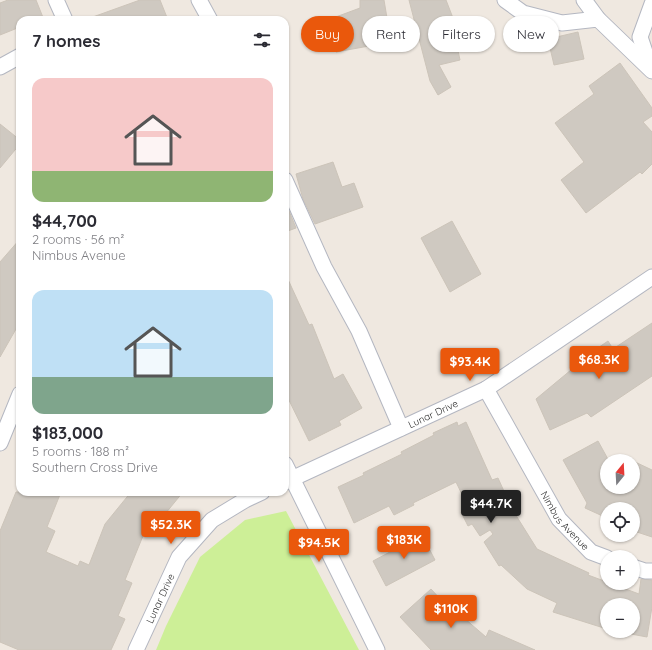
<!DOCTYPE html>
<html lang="en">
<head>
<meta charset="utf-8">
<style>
  :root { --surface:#fff; --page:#f2f2f3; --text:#2b2b33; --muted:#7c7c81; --accent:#ea580c }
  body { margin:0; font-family:Quicksand,sans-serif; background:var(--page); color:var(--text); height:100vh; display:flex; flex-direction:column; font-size:15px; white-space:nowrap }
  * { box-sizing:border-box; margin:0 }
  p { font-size:13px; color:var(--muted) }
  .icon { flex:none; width:22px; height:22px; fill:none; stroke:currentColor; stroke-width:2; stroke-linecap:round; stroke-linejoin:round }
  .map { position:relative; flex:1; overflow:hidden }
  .side { position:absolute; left:16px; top:16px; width:273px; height:480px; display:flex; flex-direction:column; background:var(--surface); border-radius:12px; box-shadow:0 1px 3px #0004 }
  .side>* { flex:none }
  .guide { position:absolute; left:301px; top:16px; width:291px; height:36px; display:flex; gap:8px }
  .needle { width:26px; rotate:18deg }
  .tools { position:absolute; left:600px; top:454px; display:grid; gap:8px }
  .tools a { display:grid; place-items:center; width:40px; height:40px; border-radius:50%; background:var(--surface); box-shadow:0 1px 3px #0004; font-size:20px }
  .price { position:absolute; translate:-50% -34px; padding:0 9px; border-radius:4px; background:var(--accent); color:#fff; font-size:13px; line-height:26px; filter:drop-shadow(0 1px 2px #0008) }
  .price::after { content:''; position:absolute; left:50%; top:24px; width:12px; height:9px; margin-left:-6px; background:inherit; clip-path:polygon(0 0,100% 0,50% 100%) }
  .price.current { background:#222; color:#fff }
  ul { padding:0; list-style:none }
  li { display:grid; align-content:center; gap:8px; height:212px; padding:0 16px }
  li span { display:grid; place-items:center; height:124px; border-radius:12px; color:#555 }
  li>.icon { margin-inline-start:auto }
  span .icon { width:72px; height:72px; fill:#fffc; stroke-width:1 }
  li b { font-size:17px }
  h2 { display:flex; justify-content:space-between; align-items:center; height:48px; padding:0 16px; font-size:17px }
  .tag { padding:0 14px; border-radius:18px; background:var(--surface); box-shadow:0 1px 3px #0004; font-size:14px; line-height:36px }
  .tag.current { background:var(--accent); color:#fff }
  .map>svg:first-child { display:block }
  .pitch { fill:#cdef97 }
  .building { fill:#cfc9c1; stroke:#ccc4b9 }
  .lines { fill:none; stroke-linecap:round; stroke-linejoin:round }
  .minor-casing { stroke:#b4b7c1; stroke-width:17 }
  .minor { stroke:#fff; stroke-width:15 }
  .labels { text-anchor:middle; stroke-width:4; stroke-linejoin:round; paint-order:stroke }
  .street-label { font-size:10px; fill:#2e2e2e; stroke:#fff }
</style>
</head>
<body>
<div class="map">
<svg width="652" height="650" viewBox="0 0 652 650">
  <rect width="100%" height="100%" fill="#efe8e0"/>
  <polygon class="pitch" points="286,511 359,650 156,650 166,626 200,557 245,520"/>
  <g class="building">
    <polygon points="8,0 36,0 44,20 20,20 20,27 0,35 0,3"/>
    <polygon points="140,0 160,0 168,20 90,20 90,18"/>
    <polygon points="360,0 384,0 391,42 336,52 325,21 360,8"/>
    <polygon points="409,0 446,0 458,31 465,29 469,43 457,46 460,60 439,65 451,87 438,95 430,81"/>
    <polygon points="578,32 584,59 554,65 548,39"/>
    <polygon points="620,63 652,108 652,116 643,122 652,132 652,164 642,174 640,172 586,213 561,180 584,162 555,123 594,94 589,86"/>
    <polygon points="0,124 20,140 20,144 0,168"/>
    <polygon points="333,162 342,187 354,183 363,207 315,224 303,199 296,174"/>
    <polygon points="285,206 287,206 296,228 285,232"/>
    <polygon points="452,221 481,274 450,292 421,238"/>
    <polygon points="20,239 20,322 0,357 0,262"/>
    <polygon points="285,273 309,325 312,324 334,379 343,374 362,408 339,421 341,425 309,441 285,392"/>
    <polygon points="652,323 652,376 591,417 587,413 550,430 536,399 589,355 589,354 608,341 613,349"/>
    <polygon points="457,422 458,426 466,422 492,480 498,478 512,509 537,549 589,573 588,575 639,594 641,579 652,580 652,607 647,637 615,631 633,631 633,605 607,605 607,629 553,612 557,603 527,589 501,565 499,566 484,542 493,534 490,530 480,536 472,524 468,526 461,512 469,509 456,482 413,503 414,505 394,515 389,506 354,523 338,487 364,475 363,473 402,454 401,452 434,435 433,433"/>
    <polygon points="598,441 609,461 607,461 607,487 633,487 633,461 652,470 652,537 634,531 633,509 607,509 607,518 585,508 587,503 563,460"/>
    <polygon points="16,492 61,492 47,527 55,531 46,552 78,566 80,561 89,565 105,524 131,492 183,492 152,530 147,526 125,580 132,583 118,616 125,619 111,650 19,650 0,642 0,531"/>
    <polygon points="422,535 435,560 386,586 373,561"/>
    <polygon points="431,589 455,615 457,612 486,637 489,630 535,650 431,650 400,617"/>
  </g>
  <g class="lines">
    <g class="minor-casing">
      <g id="minor">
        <polyline points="56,0 65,20"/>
        <polyline points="199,0 210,20"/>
        <polyline points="505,0 523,13 562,23 598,19"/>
        <polyline points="584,0 598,19 652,71"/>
        <polyline points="0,67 20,56"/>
        <polyline points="650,67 640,37 652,4"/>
        <polyline points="285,180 324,267 359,331 401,428"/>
        <path id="s1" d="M486,389L559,519L591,552L607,558"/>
        <polyline points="0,443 20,394"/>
        <polyline points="285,464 377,650"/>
        <path id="s2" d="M285,482L486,389L652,277"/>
        <polyline points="633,567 645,571 652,571"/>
        <path id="s3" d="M136,650L179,557L212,520L245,500L262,492"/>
      </g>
    </g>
    <use href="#minor" class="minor"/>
  </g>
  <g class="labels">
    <g class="street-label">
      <text dy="4" stroke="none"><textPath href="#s2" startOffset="163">Lunar Drive</textPath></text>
      <text dy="4" stroke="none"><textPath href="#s1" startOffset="154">Nimbus Avenue</textPath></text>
      <text dy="4" stroke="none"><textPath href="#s3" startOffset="57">Lunar Drive</textPath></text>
    </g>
  </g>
</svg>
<div class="tools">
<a><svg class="needle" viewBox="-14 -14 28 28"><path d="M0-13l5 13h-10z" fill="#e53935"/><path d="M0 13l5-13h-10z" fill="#7c7c81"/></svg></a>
<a><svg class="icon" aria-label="locate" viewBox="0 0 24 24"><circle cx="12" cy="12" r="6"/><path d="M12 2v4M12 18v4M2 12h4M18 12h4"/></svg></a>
<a>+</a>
<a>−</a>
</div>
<b class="price" style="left:599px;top:380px">$68.3K</b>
<b class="price" style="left:470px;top:382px">$93.4K</b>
<b class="price current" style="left:491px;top:524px">$44.7K</b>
<b class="price" style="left:171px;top:545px">$52.3K</b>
<b class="price" style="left:404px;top:560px">$183K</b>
<b class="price" style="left:319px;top:563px">$94.5K</b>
<b class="price" style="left:451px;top:629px">$110K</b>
<div class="guide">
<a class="tag current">Buy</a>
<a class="tag">Rent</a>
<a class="tag">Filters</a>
<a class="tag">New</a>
</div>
<section class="side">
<h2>7 homes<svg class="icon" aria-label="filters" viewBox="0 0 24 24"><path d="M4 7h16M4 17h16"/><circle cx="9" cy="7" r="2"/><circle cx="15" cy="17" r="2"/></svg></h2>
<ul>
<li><span style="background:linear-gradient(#f6c9c9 75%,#8fb573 0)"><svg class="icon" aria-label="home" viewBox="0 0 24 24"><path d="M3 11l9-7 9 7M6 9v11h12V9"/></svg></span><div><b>$44,700</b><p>2 rooms · 56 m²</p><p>Nimbus Avenue</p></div></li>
<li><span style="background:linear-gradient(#bfe0f5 70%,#7fa58c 0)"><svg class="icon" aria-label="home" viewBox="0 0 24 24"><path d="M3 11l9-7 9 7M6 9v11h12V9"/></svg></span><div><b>$183,000</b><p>5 rooms · 188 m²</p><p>Southern Cross Drive</p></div></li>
</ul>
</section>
</div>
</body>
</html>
